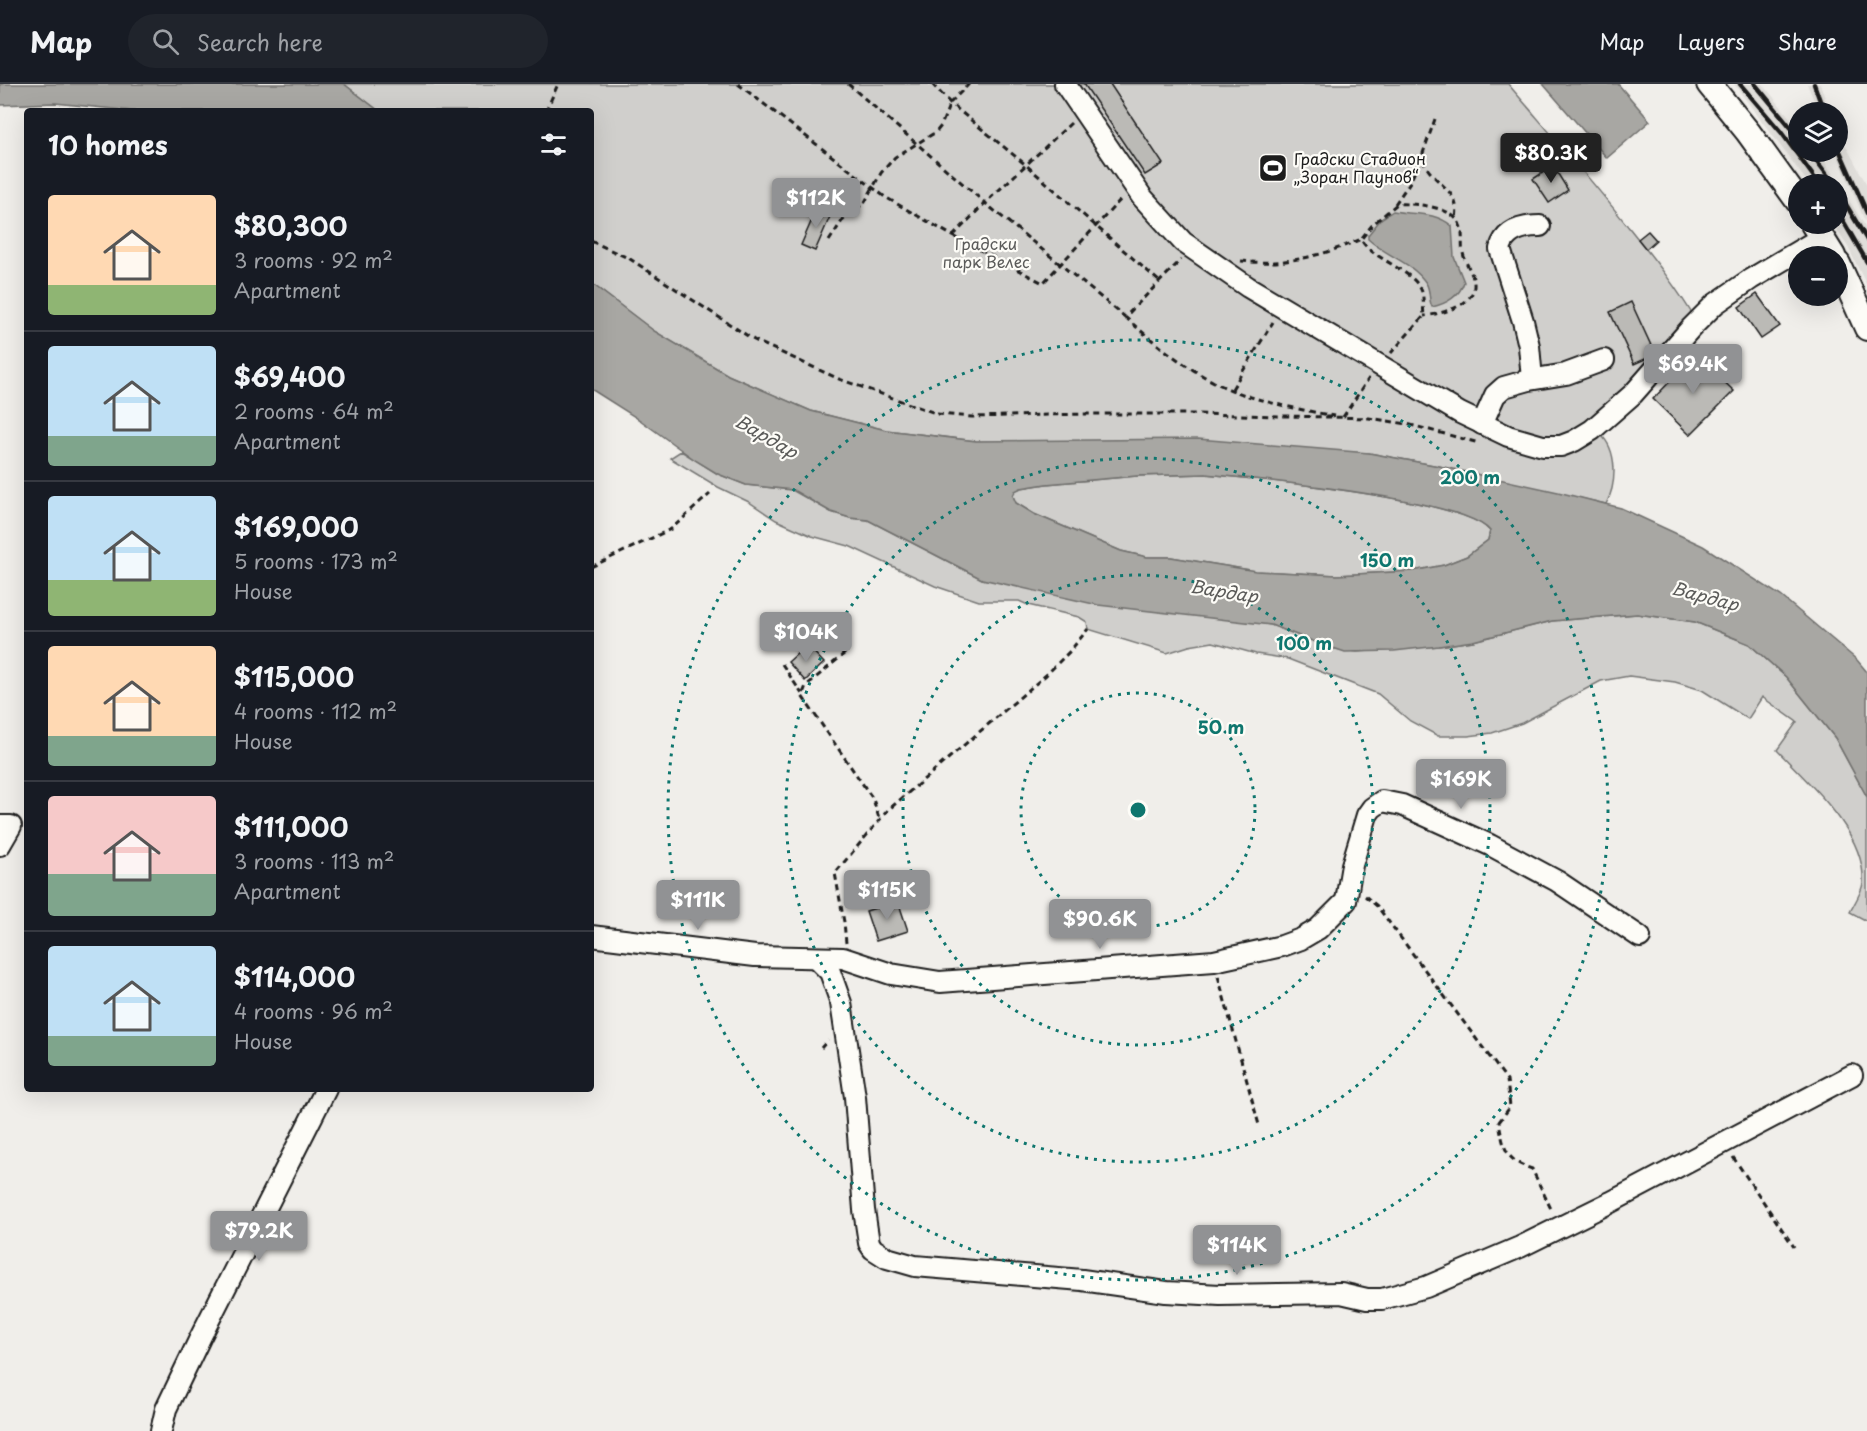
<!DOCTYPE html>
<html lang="en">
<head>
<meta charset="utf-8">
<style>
  :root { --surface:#171b24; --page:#20242c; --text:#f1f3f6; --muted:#9ea1a6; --line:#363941; --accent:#919294 }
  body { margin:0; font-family:"Playpen Sans",sans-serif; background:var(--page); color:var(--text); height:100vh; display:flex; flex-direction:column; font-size:22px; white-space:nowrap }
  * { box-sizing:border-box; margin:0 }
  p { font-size:20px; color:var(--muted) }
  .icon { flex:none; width:33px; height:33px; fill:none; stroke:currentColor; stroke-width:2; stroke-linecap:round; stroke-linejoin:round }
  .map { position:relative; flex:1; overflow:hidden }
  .side { position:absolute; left:24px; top:24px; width:570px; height:984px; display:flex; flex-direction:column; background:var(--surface); border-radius:6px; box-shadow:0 6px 24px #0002 }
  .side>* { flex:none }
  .buttons { position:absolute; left:1788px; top:18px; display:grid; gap:12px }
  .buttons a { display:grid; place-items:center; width:60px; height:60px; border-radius:50%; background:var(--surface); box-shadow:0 6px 24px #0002; font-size:30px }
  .price { position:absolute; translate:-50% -51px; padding:0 14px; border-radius:6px; background:var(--accent); color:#fff; font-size:20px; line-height:39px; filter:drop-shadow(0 2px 3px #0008) }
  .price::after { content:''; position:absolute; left:50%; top:36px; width:18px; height:14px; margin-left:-9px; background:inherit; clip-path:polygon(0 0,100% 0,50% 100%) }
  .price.active { background:#222; color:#fff }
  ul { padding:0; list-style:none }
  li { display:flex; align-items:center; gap:18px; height:150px; padding:0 24px }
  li+li { border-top:2px solid var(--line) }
  li span { display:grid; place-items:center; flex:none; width:168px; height:120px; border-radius:6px; color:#555 }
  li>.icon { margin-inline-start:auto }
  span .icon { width:72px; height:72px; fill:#fffc; stroke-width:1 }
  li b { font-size:26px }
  h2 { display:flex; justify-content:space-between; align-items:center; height:72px; padding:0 24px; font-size:26px }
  header { display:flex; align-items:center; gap:36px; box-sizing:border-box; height:84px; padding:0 30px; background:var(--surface); border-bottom:2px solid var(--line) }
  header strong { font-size:28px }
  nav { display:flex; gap:33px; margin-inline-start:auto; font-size:21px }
  .search { width:420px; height:54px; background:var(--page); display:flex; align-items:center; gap:15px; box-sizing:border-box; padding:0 21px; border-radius:33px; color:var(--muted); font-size:22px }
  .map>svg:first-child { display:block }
  .built { fill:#e0deda }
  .green { fill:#d0cfcc; stroke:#767674; stroke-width:1.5 }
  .water { fill:#a8a7a3; stroke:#706f6d; stroke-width:1.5; fill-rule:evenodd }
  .building { fill:#bbbab6; stroke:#1c1c1c; stroke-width:1.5 }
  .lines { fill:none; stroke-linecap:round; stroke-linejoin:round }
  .minor-casing { stroke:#1c1c1c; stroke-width:24 }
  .major-casing { stroke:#1c1c1c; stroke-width:28 }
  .path { stroke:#1c1c1c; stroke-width:3; stroke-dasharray:6 4.5; stroke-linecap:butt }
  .minor { stroke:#fdfcf7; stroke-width:20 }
  .major { stroke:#fdfcf7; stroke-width:24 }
  .rail { stroke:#1c1c1c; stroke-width:4.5 }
  .ring { fill:none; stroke:#0f766e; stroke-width:3; stroke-dasharray:3 6 }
  .labels { text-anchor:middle; stroke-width:4.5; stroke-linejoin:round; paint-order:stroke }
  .poi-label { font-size:16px; fill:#1c1c1c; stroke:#fdfcf7; text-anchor:start }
  .park-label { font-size:16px; fill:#5b5b5a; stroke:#fdfcf7 }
  .water-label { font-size:18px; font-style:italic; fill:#5b5b59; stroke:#fdfcf7 }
  .centre { fill:#0f766e; stroke:#fdfcf7; stroke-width:3 }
  .ring-label { font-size:18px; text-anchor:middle; font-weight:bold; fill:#0f766e; stroke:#fdfcf7; stroke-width:4.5; stroke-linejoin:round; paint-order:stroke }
</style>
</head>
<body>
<header>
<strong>Map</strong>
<div class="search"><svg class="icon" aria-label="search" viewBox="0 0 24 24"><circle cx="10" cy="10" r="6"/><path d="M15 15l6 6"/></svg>Search here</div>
<nav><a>Map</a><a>Layers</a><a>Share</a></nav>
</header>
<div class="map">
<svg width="1867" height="1347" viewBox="0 0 1867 1347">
  <rect width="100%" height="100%" fill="#f0eeea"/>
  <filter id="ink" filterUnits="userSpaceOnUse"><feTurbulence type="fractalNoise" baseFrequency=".0167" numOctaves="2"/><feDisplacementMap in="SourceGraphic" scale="12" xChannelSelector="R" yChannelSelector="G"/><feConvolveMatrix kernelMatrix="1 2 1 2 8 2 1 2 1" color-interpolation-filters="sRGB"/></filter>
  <g filter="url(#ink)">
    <g class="built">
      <polygon points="1734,0 1763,0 1798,44 1798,68 1816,68 1827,81 1867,145 1867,202 1848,163 1833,140 1838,140 1838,100 1809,100"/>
      <polygon points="1807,0 1820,0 1830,28 1819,28"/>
      <polygon points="1838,47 1867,101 1867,142 1836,68 1838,68"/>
    </g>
    <g class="green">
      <path d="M344,0H1508C1549,48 1591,95 1630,145C1654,175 1678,205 1697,238L1600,350C1618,366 1617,400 1606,420L1439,382L1369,369L976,357L886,346L811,327L728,291L654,247L591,199V27H379Z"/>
      <path d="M681,367L718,390L746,401L792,406L831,428L850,434L868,436L982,495L1271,541L1335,565L1357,568L1439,562L1473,557L1552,537L1637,530L1695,538L1749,560L1786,593L1835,654L1867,713V837L1850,828C1854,820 1862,808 1863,799C1866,748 1809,700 1777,666L1797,638L1762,613L1748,635L1702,606L1675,598L1629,592L1601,597L1522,639L1492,649L1468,652H1438L1410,637L1378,610L1288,575L1256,570L1213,558L1189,562L1167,569L1088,545L1087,538L1079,533L1028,521L1019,517H979L935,502L849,462L812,452L776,436L749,418L718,403L670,374Z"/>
      <path d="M1206,390C1255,395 1464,414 1490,447L1488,456L1467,472L1444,481L1413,487L1337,491L1256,487L1171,473H1147L1121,467L1034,430L1016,419L1013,412L1015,406L1021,404L1046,400L1137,392Z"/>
    </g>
    <g class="water">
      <polygon points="0,0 344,0 379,27 133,27 55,19 0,21"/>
      <polygon points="1543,0 1618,0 1650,37 1607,74"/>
      <path d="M1393,127C1414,131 1434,127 1452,142L1454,173L1464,198C1460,212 1446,220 1432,223C1428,215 1431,207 1426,199C1412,178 1386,172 1368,155V151L1381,135Z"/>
      <path d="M591,199L654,247L728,291L811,327L886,346L976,357L1198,355L1369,369L1439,382L1558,408L1621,424L1703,462L1781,512L1857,576L1867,588V713L1835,654L1786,593L1749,560L1695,538L1637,530L1552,537L1473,557L1439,562L1394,567L1345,568L1315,558L1271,541L1098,521L982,495L868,436L850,434L831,428L793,406L746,401L718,390L695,376L640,336L591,305ZM1206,390C1255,395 1464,414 1490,447L1488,456L1467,472L1444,481L1413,487L1337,491L1256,487L1171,473H1147L1121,467L1034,430L1016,419L1013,412L1015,407L1021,404L1046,400L1137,392Z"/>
    </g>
    <g class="building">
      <polygon points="1084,0 1110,0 1163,80 1145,91"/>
      <polygon points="1553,82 1568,106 1549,119 1533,95"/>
      <polygon points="818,122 832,128 815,167 801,161"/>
      <polygon points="1648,147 1656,156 1646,165 1638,155"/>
      <polygon points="1757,210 1780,242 1761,255 1739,223"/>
      <polygon points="1631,218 1654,268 1650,273 1634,280 1610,228"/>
      <polygon points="1696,271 1734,307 1690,351 1653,315"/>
      <polygon points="807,561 824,579 805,597 788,578"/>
      <polygon points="898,817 908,847 876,857 866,827"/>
    </g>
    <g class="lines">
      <g class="minor-casing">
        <g id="minor">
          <polyline points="1065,0 1142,113 1183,158 1248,203 1460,329 1508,352 1543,362 1561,362 1574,357 1592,346 1633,310 1691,244 1715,220 1751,195 1822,153"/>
          <path d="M1532,295L1529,262L1523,237L1500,165C1505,146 1523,142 1540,142"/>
          <polyline points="1482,340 1495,311 1504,303 1529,296 1566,290 1604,276"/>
          <polyline points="0,742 11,742 0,761"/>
          <polyline points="591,852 755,872 843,874 891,890 940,898 1214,877 1282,862 1301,855 1318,845 1346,817 1352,781 1367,731 1372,724 1382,717 1402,721 1490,761 1557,797 1640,853"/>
          <polyline points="816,874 830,888 841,919 855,1013 864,1126 869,1159 873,1165 887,1174 915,1182 1082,1196 1166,1208 1220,1211 1341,1209 1367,1215 1382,1215 1426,1203 1520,1163 1611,1118 1852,991"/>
          <polyline points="161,1347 166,1325 201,1252 326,1005"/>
        </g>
      </g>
      <g class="major-casing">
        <g id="major">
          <polyline points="1709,0 1748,48 1798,117"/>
          <polyline points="1813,140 1833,172"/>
          <polyline points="1838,180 1867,244"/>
        </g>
      </g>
      <g class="path">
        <polyline points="738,0 885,113 953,152 1043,199 1122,114"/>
        <polyline points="848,0 985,119 1125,233 1181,176"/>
        <polyline points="932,0 950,19 1026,81 1160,198"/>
        <polyline points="546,27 558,0"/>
        <path d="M1435,35L1422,72C1428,99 1462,104 1456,134"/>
        <polyline points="1395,120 1410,98 1421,74"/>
        <polyline points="953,152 985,119 1071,39"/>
        <polyline points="591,157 630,175 754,256 839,295 938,330 972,333 1085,330 1199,330 1369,334 1407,340 1479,359"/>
        <polyline points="829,157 842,137 865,118 881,89 895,73 936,48 941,42 950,19 969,0"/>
        <path d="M1241,177C1283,182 1323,172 1361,155"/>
        <path d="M1125,233C1152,257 1182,281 1214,298C1251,317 1294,324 1334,332"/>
        <path d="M1391,269L1424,232C1423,225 1424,215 1422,208C1415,186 1369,174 1361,155L1373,140L1397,120C1414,119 1453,122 1460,141C1464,150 1461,160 1463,169C1465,179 1473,189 1474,199C1476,222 1440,230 1424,232"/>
        <polyline points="1232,305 1273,238"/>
        <polyline points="1343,333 1369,294"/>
        <polyline points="591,483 671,445 710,410"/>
        <polyline points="845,569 806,602 802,612 873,715 879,734"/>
        <polyline points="782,580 802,610"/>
        <path d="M1365,812L1377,822L1507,996L1510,1023L1499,1038C1504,1065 1505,1076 1532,1085L1552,1127"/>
        <polyline points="846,859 844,838 835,789 888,726 1046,591 1070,567 1088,545"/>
        <polyline points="1218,892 1259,1041"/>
        <polyline points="821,964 828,956"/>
        <polyline points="1733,1073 1794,1163"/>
      </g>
      <use href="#minor" class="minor"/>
      <use href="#major" class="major"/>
      <g class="rail">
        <polyline points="1740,0 1781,48 1819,100"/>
        <polyline points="1755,0 1798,52"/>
        <polyline points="1814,0 1824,28"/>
        <polyline points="1838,63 1867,129"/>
        <polyline points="1810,68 1834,100"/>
        <polyline points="1838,107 1867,156"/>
        <polyline points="1838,128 1867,178"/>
      </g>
    </g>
  </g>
  <g class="ring">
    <circle cx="1138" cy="726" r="117"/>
    <circle cx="1138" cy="726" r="235"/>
    <circle cx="1138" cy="726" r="352"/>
    <circle cx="1138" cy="726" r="470"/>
  </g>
  <defs>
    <g id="stadium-square" transform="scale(1.5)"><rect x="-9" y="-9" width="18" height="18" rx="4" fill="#1c1c1c" stroke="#fdfcf7"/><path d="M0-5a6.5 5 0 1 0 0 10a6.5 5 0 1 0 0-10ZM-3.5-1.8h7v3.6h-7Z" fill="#fff"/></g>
  </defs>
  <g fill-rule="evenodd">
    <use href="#stadium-square" x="1273" y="84"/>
  </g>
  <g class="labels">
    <g class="poi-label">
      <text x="1294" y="81">Градски Стадион<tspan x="1294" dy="18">„Зоран Паунов“</tspan></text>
    </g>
    <g class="park-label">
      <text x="986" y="166">Градски<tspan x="986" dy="18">парк Велес</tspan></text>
    </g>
    <g class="water-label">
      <text transform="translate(766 353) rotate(30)" y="6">Вардар</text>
      <text transform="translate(1224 508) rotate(9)" y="6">Вардар</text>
      <text transform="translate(1705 513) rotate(15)" y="6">Вардар</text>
    </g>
  </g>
  <circle cx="1138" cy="726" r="9" class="centre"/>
  <g class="ring-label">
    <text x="1470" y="400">200 m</text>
    <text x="1387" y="483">150 m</text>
    <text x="1304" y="566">100 m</text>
    <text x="1221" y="650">50 m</text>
  </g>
</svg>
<div class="buttons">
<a><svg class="icon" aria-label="layers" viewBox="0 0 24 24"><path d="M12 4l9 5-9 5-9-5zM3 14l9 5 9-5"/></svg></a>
<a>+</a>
<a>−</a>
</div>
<b class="price active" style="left:1551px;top:100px">$80.3K</b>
<b class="price" style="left:816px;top:145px">$112K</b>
<b class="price" style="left:1693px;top:311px">$69.4K</b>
<b class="price" style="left:806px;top:579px">$104K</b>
<b class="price" style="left:1461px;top:726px">$169K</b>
<b class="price" style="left:887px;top:837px">$115K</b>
<b class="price" style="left:698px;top:847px">$111K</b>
<b class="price" style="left:1100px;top:866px">$90.6K</b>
<b class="price" style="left:259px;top:1178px">$79.2K</b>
<b class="price" style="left:1237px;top:1192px">$114K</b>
<section class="side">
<h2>10 homes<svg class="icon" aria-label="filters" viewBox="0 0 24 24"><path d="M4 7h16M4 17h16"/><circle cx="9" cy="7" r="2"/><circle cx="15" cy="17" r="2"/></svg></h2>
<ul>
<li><span style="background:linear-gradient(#ffd9b3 75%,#8fb573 0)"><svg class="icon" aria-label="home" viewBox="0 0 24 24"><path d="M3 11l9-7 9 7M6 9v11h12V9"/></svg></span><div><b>$80,300</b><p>3 rooms · 92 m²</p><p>Apartment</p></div></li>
<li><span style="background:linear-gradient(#bfe0f5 75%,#7fa58c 0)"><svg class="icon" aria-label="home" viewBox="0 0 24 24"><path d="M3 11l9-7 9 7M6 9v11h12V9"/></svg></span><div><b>$69,400</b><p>2 rooms · 64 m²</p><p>Apartment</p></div></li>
<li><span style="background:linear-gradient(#bfe0f5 70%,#8fb573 0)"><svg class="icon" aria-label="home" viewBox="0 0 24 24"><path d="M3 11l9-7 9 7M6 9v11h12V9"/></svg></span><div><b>$169,000</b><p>5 rooms · 173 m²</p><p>House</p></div></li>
<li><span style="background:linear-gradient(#ffd9b3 75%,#7fa58c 0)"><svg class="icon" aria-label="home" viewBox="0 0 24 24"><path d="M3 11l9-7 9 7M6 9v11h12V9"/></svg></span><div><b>$115,000</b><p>4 rooms · 112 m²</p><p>House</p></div></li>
<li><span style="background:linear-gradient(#f6c9c9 65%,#7fa58c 0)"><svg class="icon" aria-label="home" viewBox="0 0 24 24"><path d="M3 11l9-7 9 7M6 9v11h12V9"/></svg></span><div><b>$111,000</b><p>3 rooms · 113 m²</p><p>Apartment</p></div></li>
<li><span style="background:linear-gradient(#bfe0f5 75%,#7fa58c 0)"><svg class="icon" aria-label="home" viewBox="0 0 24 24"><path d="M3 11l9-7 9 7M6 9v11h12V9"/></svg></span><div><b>$114,000</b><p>4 rooms · 96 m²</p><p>House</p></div></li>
</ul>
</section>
</div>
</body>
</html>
